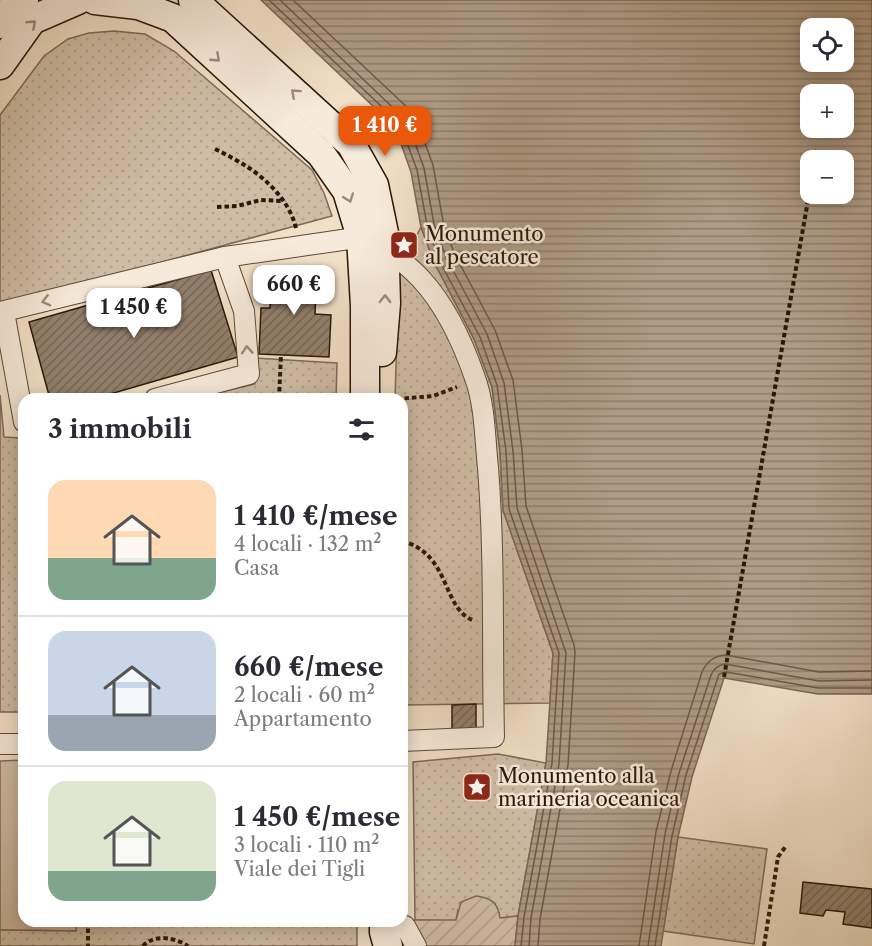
<!DOCTYPE html>
<html lang="it">
<head>
<meta charset="utf-8">
<style>
  :root { --surface:#fff; --page:#f2f2f3; --text:#2b2b33; --muted:#7c7c81; --line:#e1e1e2; --accent:#ea580c }
  body { margin:0; font-family:"Libre Caslon Text",serif; background:var(--page); color:var(--text); height:100vh; display:flex; flex-direction:column; font-size:22px; white-space:nowrap }
  * { box-sizing:border-box; margin:0 }
  p { font-size:20px; color:var(--muted) }
  .icon { flex:none; width:33px; height:33px; fill:none; stroke:currentColor; stroke-width:2; stroke-linecap:round; stroke-linejoin:round }
  .map { position:relative; flex:1; overflow:hidden }
  .sheet { position:absolute; left:18px; top:393px; width:390px; height:534px; display:flex; flex-direction:column; background:var(--surface); border-radius:18px; box-shadow:0 3px 15px #0003 }
  .sheet>* { flex:none }
  .controls { position:absolute; left:800px; top:18px; display:grid; gap:12px }
  .controls a { display:grid; place-items:center; width:54px; height:54px; border-radius:12px; background:var(--surface); box-shadow:0 3px 15px #0003; font-size:30px }
  .price { position:absolute; translate:-50% -51px; padding:0 14px; border-radius:12px; background:#fff; color:#222; font-size:20px; line-height:39px; filter:drop-shadow(0 2px 3px #0008) }
  .price::after { content:''; position:absolute; left:50%; top:36px; width:18px; height:14px; margin-left:-9px; background:inherit; clip-path:polygon(0 0,100% 0,50% 100%) }
  .price.active { background:var(--accent); color:#fff }
  ul { padding:0; list-style:none }
  li { display:flex; align-items:center; gap:18px; height:150px; padding:0 30px }
  li+li { border-top:2px solid var(--line) }
  li span { display:grid; place-items:center; flex:none; width:168px; height:120px; border-radius:18px; color:#555 }
  li>.icon { margin-inline-start:auto }
  span .icon { width:72px; height:72px; fill:#fffc; stroke-width:1 }
  li b { font-size:26px }
  h2 { display:flex; justify-content:space-between; align-items:center; height:72px; padding:0 30px; font-size:26px }
  .map>svg:first-child { display:block }
  .grass { fill:#d0bda6; stroke:#7e6a57; stroke-width:1.5 }
  .park { fill:url(#park-dots); stroke:#7e6a57; stroke-width:1.5 }
  .garden { fill:url(#garden-furrows); stroke:#7e6a57; stroke-width:1.5 }
  .water { fill:url(#water-rules); stroke:#7a6653; stroke-width:1.5; fill-rule:evenodd }
  .lines { fill:none; stroke-linecap:round; stroke-linejoin:round }
  .shore { stroke:#6d5946; stroke-width:1.5 }
  .building { fill:url(#building-hatch); stroke:#2c1708; stroke-width:1.5 }
  .street-casing { stroke:#5d4938; stroke-width:22 }
  .secondary-casing { stroke:#2c1708; stroke-width:31 }
  .path { stroke:#2c1708; stroke-width:4; stroke-dasharray:4.5 3; stroke-linecap:butt }
  .street { stroke:#f6eada; stroke-width:20 }
  .secondary { stroke:#f6eada; stroke-width:28 }
  .oneway { stroke:#9b8b7c }
  .labels { text-anchor:middle; stroke-width:5; stroke-linejoin:round; paint-order:stroke }
  .poi-label { font-size:20px; fill:#2c1708; stroke:#f6eada; text-anchor:start }
</style>
</head>
<body>
<div class="map">
<svg width="872" height="946" viewBox="0 0 872 946">
  <defs>
    <pattern id="park-dots" width="8" height="8" patternUnits="userSpaceOnUse" patternTransform="scale(1.5)"><rect width="8" height="8" fill="#d0bda6"/><path d="M2 2h.1M6 6h.1" fill="none" stroke="#b3a28d" stroke-width="1.8" stroke-linecap="round"/></pattern>
    <pattern id="garden-furrows" width="10" height="10" patternUnits="userSpaceOnUse" patternTransform="scale(1.5)"><rect width="10" height="10" fill="#d0bda6"/><path d="M-1 1l2-2M0 10L10 0M9 11l2-2" fill="none" stroke="#b3a28d"/></pattern>
    <pattern id="water-rules" width="6" height="5" patternUnits="userSpaceOnUse" patternTransform="scale(1.5)"><rect width="6" height="5" fill="#ae9b85"/><path d="M0 2.5h6" fill="none" stroke="#8e7d6b"/></pattern>
    <pattern id="building-hatch" width="6" height="6" patternUnits="userSpaceOnUse" patternTransform="scale(1.5)"><rect width="6" height="6" fill="#927f6b"/><path d="M-1 1l2-2M0 6l6-6M5 7l2-2" fill="none" stroke="#776756"/></pattern>
  </defs>
  <rect width="100%" height="100%" fill="#f1dfc6"/>
  <filter id="stains"><feTurbulence type="fractalNoise" baseFrequency=".00333" numOctaves="4"/><feColorMatrix values="0 0 0 0 .2 0 0 0 0 .09 0 0 0 0 .02 0 0 0 .5 -.17"/></filter>
  <radialGradient id="worn" r=".72"><stop offset=".6" stop-color="#630" stop-opacity="0"/><stop offset="1" stop-color="#630" stop-opacity=".3"/></radialGradient>
  <polygon class="grass" points="24,760 24,921 77,921 77,931 0,930 0,761"/>
  <g class="park">
    <polygon points="114,31 145,34 174,51 312,170 324,193 332,216 0,306 0,115 44,56 68,39 89,33"/>
    <polygon points="421,227 434,262 474,339 492,387 500,452 503,510 553,653 550,703 406,705 402,672 402,399 395,399 399,270"/>
    <polygon points="254,358 337,363 336,399 191,399 255,384"/>
    <polygon points="0,395 4,437 19,438 20,712 0,712"/>
    <polygon points="498,754 546,763 518,916 500,918 458,910 456,921 415,920 413,762"/>
    <polygon points="678,837 767,849 754,944 663,931"/>
    <polygon points="77,921 357,921 357,946 0,946 0,930 76,931"/>
  </g>
  <path class="garden" d="M476,896C492,898 498,903 500,918L518,916L515,946H402L405,926L415,920H456L461,902Z"/>
  <path class="water" d="M261,0H872V694H818L724,678L692,777L678,837L661,946H515L518,916L546,763L553,653L503,510L500,452L492,387L474,339L434,262L421,227L411,172L395,127ZM810,28H843V62H810ZM810,94H843V128H810ZM810,160H843V194H810Z"/>
  <g class="lines">
    <g class="shore">
      <polyline points="269,0 400,124 417,170 427,225 439,260 480,337 497,385 506,451 509,509 559,653 552,763 524,917 521,946"/>
      <polyline points="280,0 407,121 424,168 434,224 446,257 487,334 504,383 513,451 517,508 566,653 559,764 531,918 529,946"/>
      <polyline points="293,0 410,110 415,116 433,165 443,221 454,253 495,330 513,380 522,450 526,506 574,645 575,653 568,765 540,919 538,946"/>
      <path d="M639,946L656,832L671,771L702,672C707,661 714,656 726,655L819,672L872,671"/>
      <path d="M648,946L665,834L679,773L711,675C714,668 718,665 725,664L819,681L872,680"/>
      <polyline points="655,946 672,836 686,775 719,674 726,672 818,688 872,688"/>
    </g>
  </g>
  <g class="building">
    <polygon points="272,266 317,267 315,314 331,315 329,357 259,354 261,308 270,308"/>
    <polygon points="211,270 238,357 93,399 50,399 29,322"/>
    <polygon points="476,704 476,729 452,729 452,705"/>
    <polygon points="803,882 872,889 872,928 843,924 845,912 826,910 823,916 800,913"/>
  </g>
  <g class="lines">
    <g class="street-casing">
      <g id="street">
        <path d="M394,255C403,262 413,270 421,279C447,307 463,343 475,378C485,405 485,440 488,468C495,557 492,647 494,737L402,741"/>
        <polyline points="0,312 225,257 349,239"/>
        <polyline points="4,312 24,422"/>
        <polyline points="155,399 249,374 244,311 225,257"/>
        <polyline points="0,744 24,744"/>
        <polyline points="405,926 416,946"/>
      </g>
    </g>
    <g class="secondary-casing">
      <g id="secondary">
        <polyline points="95,0 138,5 173,18 321,154 347,191 361,237 365,306 365,399"/>
        <polyline points="193,0 351,144 374,185 384,233 386,303 382,352"/>
        <polyline points="0,24 15,4 24,0"/>
        <polyline points="0,65 32,20 78,0"/>
        <polyline points="384,921 384,932 388,946"/>
      </g>
    </g>
    <g class="path">
      <path d="M215,149C227,155 239,161 249,168C270,182 290,203 296,228"/>
      <polyline points="815,160 817,150"/>
      <polyline points="217,207 237,206 261,200 283,201"/>
      <polyline points="279,399 281,355"/>
      <polyline points="397,399 433,396 457,387"/>
      <path d="M402,541C452,554 441,610 475,621"/>
      <polyline points="724,677 810,189"/>
      <polyline points="402,841 405,907"/>
      <polyline points="88,921 88,946"/>
      <path d="M143,946C154,934 174,937 188,946"/>
      <polyline points="764,946 778,857 786,846"/>
    </g>
    <use href="#street" class="street"/>
    <use href="#secondary" class="secondary"/>
  </g>
  <defs><path id="oneway-chevron" d="M-2-3.5L2.5 0L-2 3.5" fill="none" stroke-width="1.6" stroke-linecap="round" stroke-linejoin="round" transform="scale(1.5)"/></defs>
  <g class="oneway">
    <use href="#oneway-chevron" transform="translate(32 24) rotate(-43)"/>
    <use href="#oneway-chevron" transform="translate(216 58) rotate(43)"/>
    <use href="#oneway-chevron" transform="translate(295 93) rotate(-138)"/>
    <use href="#oneway-chevron" transform="translate(349 198) rotate(70)"/>
    <use href="#oneway-chevron" transform="translate(385 299) rotate(-89)"/>
    <use href="#oneway-chevron" transform="translate(46 301) rotate(166)"/>
    <use href="#oneway-chevron" transform="translate(247 350) rotate(-94)"/>
  </g>
  <defs>
    <g id="sight-square" transform="scale(1.5)"><rect x="-9" y="-9" width="18" height="18" rx="4" fill="#8f2418" stroke="#f6eada"/><path d="M0-6L1.8-2.2L6-1.7L2.9 1.2L3.7 5.4L0 3.3L-3.7 5.4L-2.9 1.2L-6-1.7L-1.8-2.2Z" fill="#fff"/></g>
  </defs>
  <g fill-rule="evenodd">
    <use href="#sight-square" x="404" y="245"/>
    <use href="#sight-square" x="477" y="787"/>
  </g>
  <g class="labels">
    <g class="poi-label">
      <text x="425" y="241">Monumento<tspan x="425" dy="23">al pescatore</tspan></text>
      <text x="498" y="783">Monumento alla<tspan x="498" dy="23">marineria oceanica</tspan></text>
    </g>
  </g>
  <rect width="100%" height="100%" filter="url(#stains)"/>
  <rect width="100%" height="100%" fill="url(#worn)"/>
</svg>
<div class="controls">
<a><svg class="icon" aria-label="locate" viewBox="0 0 24 24"><circle cx="12" cy="12" r="6"/><path d="M12 2v4M12 18v4M2 12h4M18 12h4"/></svg></a>
<a>+</a>
<a>−</a>
</div>
<b class="price active" style="left:385px;top:157px">1 410 €</b>
<b class="price" style="left:294px;top:316px">660 €</b>
<b class="price" style="left:134px;top:339px">1 450 €</b>
<section class="sheet">
<h2>3 immobili<svg class="icon" aria-label="filters" viewBox="0 0 24 24"><path d="M4 7h16M4 17h16"/><circle cx="9" cy="7" r="2"/><circle cx="15" cy="17" r="2"/></svg></h2>
<ul>
<li><span style="background:linear-gradient(#ffd9b3 65%,#7fa58c 0)"><svg class="icon" aria-label="home" viewBox="0 0 24 24"><path d="M3 11l9-7 9 7M6 9v11h12V9"/></svg></span><div><b>1 410 €/mese</b><p>4 locali · 132 m²</p><p>Casa</p></div></li>
<li><span style="background:linear-gradient(#c9d6e8 70%,#9aa5b1 0)"><svg class="icon" aria-label="home" viewBox="0 0 24 24"><path d="M3 11l9-7 9 7M6 9v11h12V9"/></svg></span><div><b>660 €/mese</b><p>2 locali · 60 m²</p><p>Appartamento</p></div></li>
<li><span style="background:linear-gradient(#dfe7d0 75%,#7fa58c 0)"><svg class="icon" aria-label="home" viewBox="0 0 24 24"><path d="M3 11l9-7 9 7M6 9v11h12V9"/></svg></span><div><b>1 450 €/mese</b><p>3 locali · 110 m²</p><p>Viale dei Tigli</p></div></li>
</ul>
</section>
</div>
</body>
</html>
